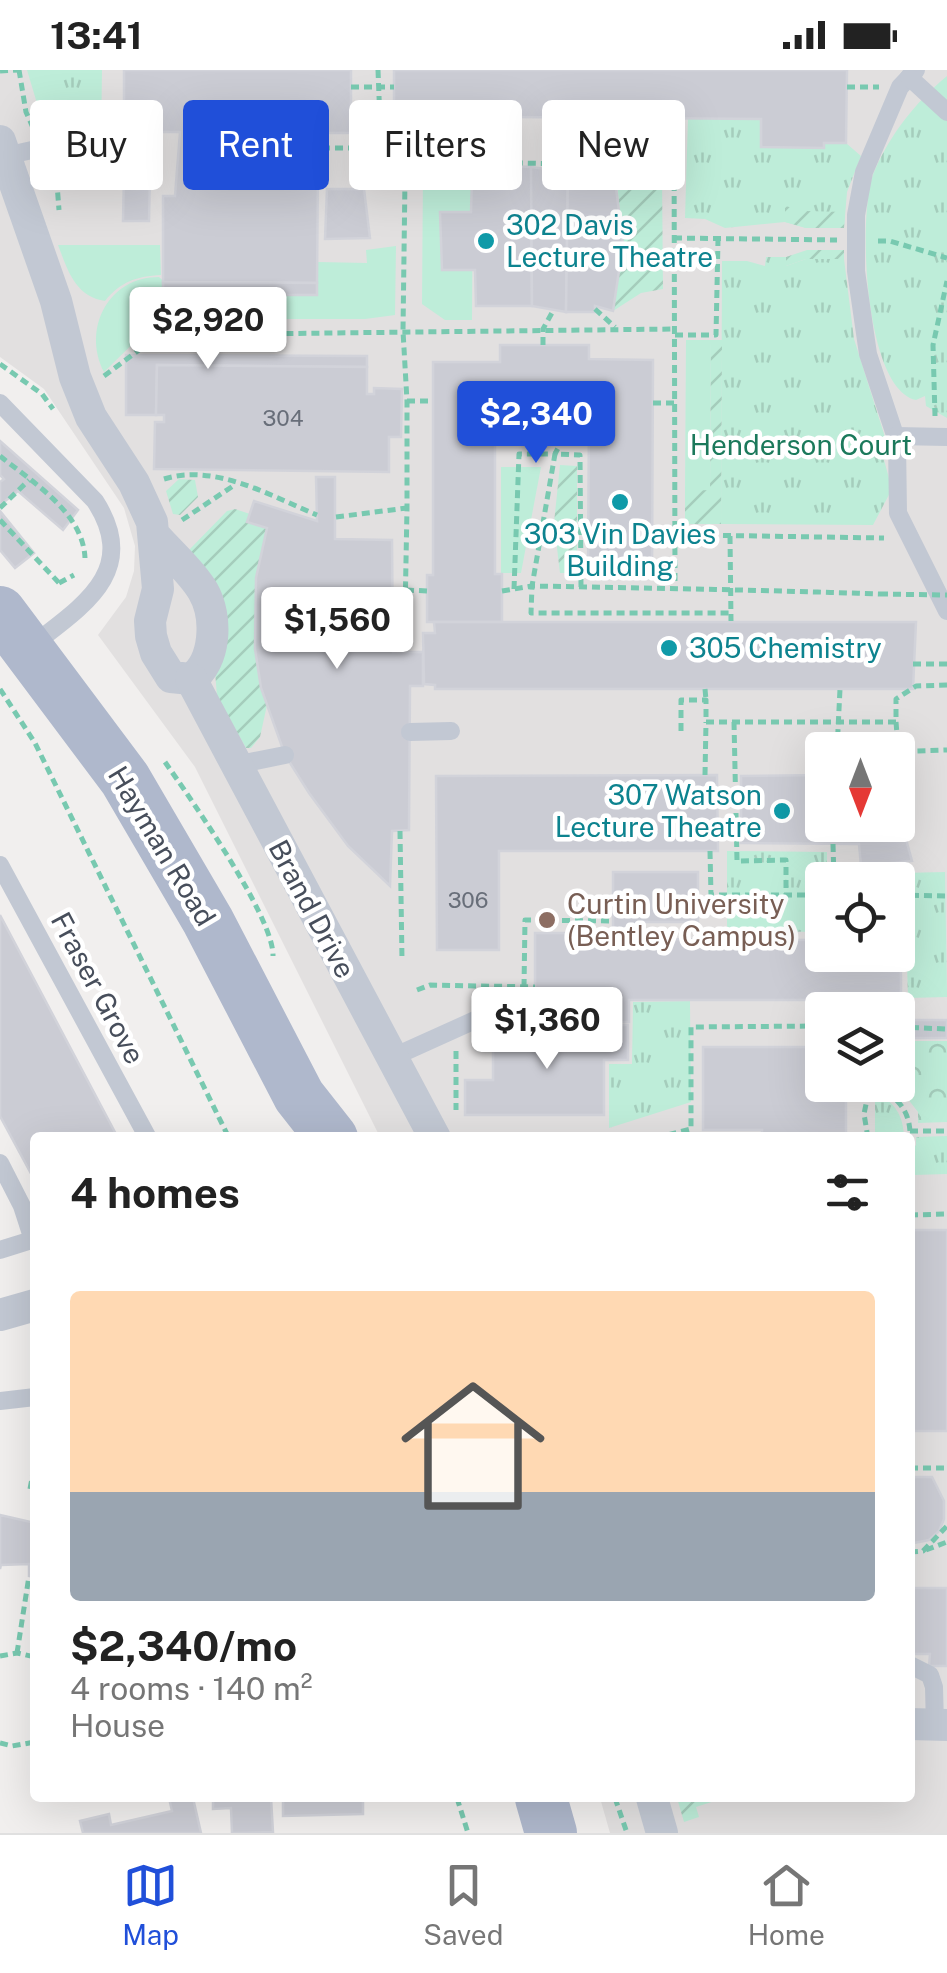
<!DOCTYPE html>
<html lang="en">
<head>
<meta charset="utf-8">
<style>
  :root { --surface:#fff; --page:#f6f6f6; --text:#222; --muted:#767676; --line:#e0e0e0; --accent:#204fd9 }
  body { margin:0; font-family:"Public Sans",sans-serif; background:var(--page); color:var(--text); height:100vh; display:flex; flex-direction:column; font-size:38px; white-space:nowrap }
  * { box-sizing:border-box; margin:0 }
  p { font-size:32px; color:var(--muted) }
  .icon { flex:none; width:55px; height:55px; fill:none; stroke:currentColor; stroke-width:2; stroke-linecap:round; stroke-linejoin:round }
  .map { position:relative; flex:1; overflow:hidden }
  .side { position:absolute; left:30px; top:1062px; width:885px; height:670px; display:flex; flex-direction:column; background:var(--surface); border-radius:10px; box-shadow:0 10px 40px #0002 }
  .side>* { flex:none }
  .guide { position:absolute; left:30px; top:30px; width:888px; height:90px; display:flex; gap:20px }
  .needle { width:65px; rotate:180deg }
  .tools { position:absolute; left:805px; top:662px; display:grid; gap:20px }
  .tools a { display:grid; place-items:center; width:110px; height:110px; border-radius:10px; background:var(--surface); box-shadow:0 10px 40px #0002; font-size:50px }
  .price { position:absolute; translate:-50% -85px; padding:0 22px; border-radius:10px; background:#fff; color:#222; font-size:32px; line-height:65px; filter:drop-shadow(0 2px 5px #0008) }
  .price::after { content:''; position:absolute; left:50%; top:60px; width:30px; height:22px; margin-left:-15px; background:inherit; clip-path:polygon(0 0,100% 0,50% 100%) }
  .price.current { background:var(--accent); color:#fff }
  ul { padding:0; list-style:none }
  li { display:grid; align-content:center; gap:20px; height:530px; padding:0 40px }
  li+li { border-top:2px solid var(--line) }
  li span { display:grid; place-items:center; height:310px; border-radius:10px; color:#555 }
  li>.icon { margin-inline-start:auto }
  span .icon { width:180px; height:180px; fill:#fffc; stroke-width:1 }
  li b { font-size:42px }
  h2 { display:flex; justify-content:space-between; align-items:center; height:120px; padding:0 40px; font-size:42px }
  .pill { padding:0 35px; border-radius:10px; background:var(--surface); box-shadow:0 10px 40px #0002; font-size:35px; line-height:90px }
  .pill.current { background:var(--accent); color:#fff }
  .status { display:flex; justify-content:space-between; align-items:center; height:70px; padding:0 50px; background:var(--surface); direction:ltr }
  .status svg { height:28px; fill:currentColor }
  .tabs { display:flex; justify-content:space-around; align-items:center; height:140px; border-top:2px solid var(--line); background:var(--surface); font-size:28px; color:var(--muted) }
  .tabs a { display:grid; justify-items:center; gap:5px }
  .tabs .current { color:var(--accent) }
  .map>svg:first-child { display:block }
  .education { fill:#e2e0e0; fill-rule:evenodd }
  .grass { fill:#beedd9 }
  .forest { fill:url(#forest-crowns) }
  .park { fill:url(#park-tufts) }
  .garden { fill:url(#garden-furrows) }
  .building { fill:#cbccd4; stroke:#d2d3da; stroke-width:2.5 }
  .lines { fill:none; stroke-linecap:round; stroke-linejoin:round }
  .path { stroke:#78c9b0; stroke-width:5; stroke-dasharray:8 5; stroke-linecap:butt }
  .lane { stroke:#c2c8d3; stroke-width:18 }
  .street { stroke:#c2c8d3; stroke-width:32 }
  .primary { stroke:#afb8cc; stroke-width:52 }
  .path-bridge { stroke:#78c9b0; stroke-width:5; stroke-dasharray:8 5; stroke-linecap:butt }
  .culture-dot { fill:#0f9aa8; stroke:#fff; stroke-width:4 }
  .education-dot { fill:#8d6e63; stroke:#fff; stroke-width:4 }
  .labels { text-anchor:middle; stroke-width:9; stroke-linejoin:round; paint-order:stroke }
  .number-label { font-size:22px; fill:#686e79 }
  .culture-label { font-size:28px; fill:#0d838f; stroke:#fff; text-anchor:start }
  .park-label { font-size:28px; fill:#1b795b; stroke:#fff }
  .street-label { font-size:28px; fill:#474e5b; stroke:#fff }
  .education-label { font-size:28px; fill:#785e54; stroke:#fff; text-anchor:start }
</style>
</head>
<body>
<div class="status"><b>13:41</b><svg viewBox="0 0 49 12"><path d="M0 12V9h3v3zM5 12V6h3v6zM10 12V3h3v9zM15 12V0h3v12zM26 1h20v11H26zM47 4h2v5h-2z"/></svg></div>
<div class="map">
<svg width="947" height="1763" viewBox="0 0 947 1763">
  <defs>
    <pattern id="forest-crowns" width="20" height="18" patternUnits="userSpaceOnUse" patternTransform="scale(2.5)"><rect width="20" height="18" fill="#beedd9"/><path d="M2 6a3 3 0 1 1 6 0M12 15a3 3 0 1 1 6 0" fill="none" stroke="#a5cdbc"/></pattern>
    <pattern id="park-tufts" width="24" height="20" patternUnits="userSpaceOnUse" patternTransform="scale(2.5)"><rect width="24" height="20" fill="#beedd9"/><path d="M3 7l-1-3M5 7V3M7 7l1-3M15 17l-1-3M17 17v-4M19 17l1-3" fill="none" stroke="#a5cdbc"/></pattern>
    <pattern id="garden-furrows" width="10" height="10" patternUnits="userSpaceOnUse" patternTransform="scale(2.5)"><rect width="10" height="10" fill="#beedd9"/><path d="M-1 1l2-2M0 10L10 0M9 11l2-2" fill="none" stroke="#a5cdbc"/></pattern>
  </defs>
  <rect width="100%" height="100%" fill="#f1efee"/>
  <path class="education" d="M0,0H947V1763H610L600,1728H910V1068L380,1067L195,697L98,565L126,527L134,501L135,476L124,438L44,319L0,287ZM822,680H898V755H822ZM822,810H898V885H822ZM822,940H898V1015H822Z"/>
  <g class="grass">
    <polygon points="423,99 473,99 472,250 445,250 422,234"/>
    <path d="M160,175L161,205C137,206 120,212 105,231C75,226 68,201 58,175Z"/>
    <polygon points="396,176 395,245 365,249 218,249 202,223 317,212 317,192 367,193 366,180"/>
    <path d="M159,207C186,232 198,206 218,257L161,246L104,302C82,259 108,207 159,207Z"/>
    <polygon points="686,270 711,270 710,421 685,421"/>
    <polygon points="501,397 541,397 521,503 501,503"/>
  </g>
  <polygon class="forest" points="898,971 947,971 947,1052 918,1053 918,1042 897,1015"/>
  <g class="park">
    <polygon points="27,0 102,0 101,69 48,70"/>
    <path d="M947,6V348L926,336L925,326L916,330C864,319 857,143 874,102C891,63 915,33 947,6Z"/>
    <polygon points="688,48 761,49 762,77 823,78 824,73 846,73 861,86 847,122 844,158 806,158 785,152 725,158 705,149 685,148"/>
    <polygon points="766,187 786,187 786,196 806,189 844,189 854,269 885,367 884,390 892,419 873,455 721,454 722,191 747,191 765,196"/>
    <polygon points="727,781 827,782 827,810 822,810 822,862 727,861"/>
    <polygon points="945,802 947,927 908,928 906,859 898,858 898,810 857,810 857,804"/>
    <polygon points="690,931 691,1032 609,1058 609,994 632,994 633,932"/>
    <path d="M875,1023C895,1032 903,1045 904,1067H875Z"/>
    <polygon points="947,1066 947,1104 914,1105 910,1111 910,1083 916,1075 916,1067"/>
  </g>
  <g class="garden">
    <polygon points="616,102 662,104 663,219 641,223 613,241 623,174"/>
    <polygon points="785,136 806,141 845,142 844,158 806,158 785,152"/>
    <polygon points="807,180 844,180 844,189 806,189 786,196 786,187"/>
    <polygon points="711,270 722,270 721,454 685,454 685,421 710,420"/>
    <polygon points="560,395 577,396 577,503 560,503 554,453"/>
    <polygon points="179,409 195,410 198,427 180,445 173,444 166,421"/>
    <polygon points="235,439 250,444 248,452 267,458 256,508 255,579 267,635 260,667 251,678 246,678 217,627 215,601 190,490 190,479 227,441"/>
    <polygon points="677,1728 724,1728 696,1737 699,1747 684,1752"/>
  </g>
  <g class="building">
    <polygon points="124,0 351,0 351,63 270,63 270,95 318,95 317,213 163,212 163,126 175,126 180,62 124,62"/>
    <polygon points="394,0 847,0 846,73 824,73 824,78 761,77 761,49 394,46"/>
    <polygon points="511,96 531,97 532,236 476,236 475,200 442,200 440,142 471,142 472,107 511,107"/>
    <polygon points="531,97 568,102 566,242 532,236"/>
    <polygon points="568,102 598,102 598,112 615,110 623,174 613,241 595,236 595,242 566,242"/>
    <polygon points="124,103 150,103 149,151 123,151"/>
    <polygon points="327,119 364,119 370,168 325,169"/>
    <polygon points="163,212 317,213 317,225 163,225"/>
    <polygon points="500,275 589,275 589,289 653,290 652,506 588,506 589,339 579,339 580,360 567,360 568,339 495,339 495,504 502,504 502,552 427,552 427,505 433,505 433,292 500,292"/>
    <polygon points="126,285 367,286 367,297 157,295 156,345 126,345"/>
    <polygon points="157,295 367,297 367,324 374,324 374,318 402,319 401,367 389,367 389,402 154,399 155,352 164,352 164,345 156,345"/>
    <polygon points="506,352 529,353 529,373 505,373"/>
    <polygon points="0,371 78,440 63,460 18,421 0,435 0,412 4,409 0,405"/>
    <polygon points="316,407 335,407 335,469 392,470 393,582 423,582 423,616 410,616 409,760 392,761 390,816 348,776 309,723 285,685 261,618 255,579 256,508 267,458 247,452 254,431 317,451"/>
    <polygon points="0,441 34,483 15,498 0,480"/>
    <polygon points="434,552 916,552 913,619 435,619 435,615 424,614 423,563 435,563"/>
    <polygon points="898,687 907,688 901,751 912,791 861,796 859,774 741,773 741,706 822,705 822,755 898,755"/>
    <polygon points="717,705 718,781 499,781 499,880 437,880 436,706"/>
    <polygon points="613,802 698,802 698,852 643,852 643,869 822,870 822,885 898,885 898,870 901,870 901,930 629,930 629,952 590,952 590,930 535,930 535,863 613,863"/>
    <polygon points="0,845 118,1068 35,1068 35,1111 0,1046"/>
    <rect x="898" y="950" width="49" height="18"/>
    <polygon points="493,955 549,955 549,976 576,976 576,955 628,955 628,990 604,990 604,1045 465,1045 465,1010 493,1010"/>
    <polygon points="703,977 822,977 822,1015 846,1015 846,1068 762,1068 762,1060 703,1060"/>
    <rect x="910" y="1160" width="37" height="201"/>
    <polygon points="910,1407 932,1407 944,1431 944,1449 939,1461 929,1470 914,1473 910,1472"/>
    <polygon points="0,1445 35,1453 35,1507 29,1506 29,1494 1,1495 0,1499"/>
    <polygon points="910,1518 947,1518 947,1596 929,1596 930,1584 910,1584"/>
    <polygon points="169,1728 193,1728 201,1763 83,1763 80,1751 109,1744 111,1755 172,1741"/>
    <polygon points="213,1728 271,1728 273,1762 232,1763 231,1738 213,1739"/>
    <polygon points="283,1728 363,1728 363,1744 283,1746"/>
  </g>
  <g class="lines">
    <g class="path">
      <polyline points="19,0 26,42 34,60"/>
      <polyline points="378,0 381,78 405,108 403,261 407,331 407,438 405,544 401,581"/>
      <polyline points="0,1 19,0"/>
      <polyline points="847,17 879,17"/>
      <polyline points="552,47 553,102"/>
      <polyline points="674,48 675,516"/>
      <polyline points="270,78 381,78 419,91 674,96"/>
      <polyline points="50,98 57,114 59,140"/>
      <polyline points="598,106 606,95"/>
      <polyline points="674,168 837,170"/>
      <polyline points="878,171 890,171 947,188"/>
      <polyline points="595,239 615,257"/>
      <polyline points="675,265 716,265 718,170"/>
      <polyline points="543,275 543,259 553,241"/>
      <polyline points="0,294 42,324 53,339"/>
      <polyline points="104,306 159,265 675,259"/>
      <polyline points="407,331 433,331"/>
      <polyline points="653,333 675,333"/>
      <polyline points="495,335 589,335"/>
      <polyline points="502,335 502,343 544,343"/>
      <polyline points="935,346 933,275 947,211"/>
      <path d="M0,386C32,412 83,442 85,488"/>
      <path d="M164,409C215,393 271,426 317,445"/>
      <polyline points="0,438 29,410"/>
      <polyline points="336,447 407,438"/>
      <polyline points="0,450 60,514"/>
      <polyline points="182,450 236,414"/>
      <polyline points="697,465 884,468"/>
      <polyline points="730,466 731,551"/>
      <polyline points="59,513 74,505"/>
      <path d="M581,517L580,385L555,384L532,516C648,518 764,520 880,524"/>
      <polyline points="514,519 519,384 555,384 573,349 564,343 544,343 544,339"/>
      <polyline points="406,520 427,521"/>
      <polyline points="502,521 532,516 531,543 731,543"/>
      <polyline points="913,594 947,594"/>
      <polyline points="0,619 35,673 229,1068"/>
      <polyline points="705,619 706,630"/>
      <polyline points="734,652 737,791 786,790 786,825"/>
      <polyline points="896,652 897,664 916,681 947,680"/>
      <polyline points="681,661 681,630 706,630 706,652 896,652 896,629 916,616 947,615"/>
      <polyline points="837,680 840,619"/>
      <path d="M165,692C190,728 274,847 273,886"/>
      <polyline points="705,705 706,652"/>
      <polyline points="400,761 402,890"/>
      <polyline points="833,774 834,810"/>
      <polyline points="710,781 711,825 822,825"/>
      <polyline points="898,825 947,826"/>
      <polyline points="524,917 525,850 613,851"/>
      <polyline points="417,920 430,915 535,917"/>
      <polyline points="898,957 947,959"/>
      <polyline points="456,981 456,1040"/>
      <path d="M876,1015C898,1028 911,1041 910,1068"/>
      <polyline points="910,1061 947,1061"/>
      <polyline points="656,1068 691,1059 691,957 822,956"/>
      <polyline points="868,1068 864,1044 870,1015"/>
      <polyline points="910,1145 947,1144"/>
      <polyline points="910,1398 947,1398"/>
      <polyline points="30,1419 35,1392"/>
      <polyline points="926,1480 947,1472"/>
      <polyline points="910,1482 923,1481 947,1456"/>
      <polyline points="17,1583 29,1506"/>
      <polyline points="0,1586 17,1583 35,1587"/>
      <polyline points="0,1673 12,1676 35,1672"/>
      <polyline points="457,1728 468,1763"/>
      <polyline points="615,1728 627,1763"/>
    </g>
    <g class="lane">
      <polyline points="916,0 900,17 864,102 856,145 856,201 868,284 897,371 898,443 947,541"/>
      <polyline points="909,7 947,42"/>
      <polyline points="5,86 41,78 109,78"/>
      <path d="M0,333L95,431C141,502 81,537 30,577"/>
      <polyline points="896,366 947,367"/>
      <polyline points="410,662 451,661"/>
      <polyline points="235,695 285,685"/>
      <polyline points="0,795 148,1068"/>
      <polyline points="391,988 484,946 582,946"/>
      <polyline points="0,1093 22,1136 33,1170"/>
      <polyline points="0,1180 35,1169"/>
      <polyline points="0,1331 35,1327"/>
      <polyline points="910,1595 930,1605 934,1617 935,1655"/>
    </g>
    <g class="street">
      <path d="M0,71L56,231L75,307L91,347L134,413L152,452L158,519L150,551L151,566L156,583L171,607L191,609C216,592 218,547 203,521C192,502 171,484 156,467"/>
      <polyline points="191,609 435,1068"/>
      <polyline points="0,1245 35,1235"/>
      <polyline points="910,1654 947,1655"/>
      <polyline points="652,1728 662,1763"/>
    </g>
    <g class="primary">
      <polyline points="0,542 125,709 208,851 299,1026 332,1068"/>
      <polyline points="541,1728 551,1763"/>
    </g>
    <g class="path-bridge">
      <polyline points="351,17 394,17"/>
      <polyline points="880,524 947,525"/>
    </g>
  </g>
  <g class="culture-dot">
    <circle cx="486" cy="171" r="10"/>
    <circle cx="620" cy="432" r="10"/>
    <circle cx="669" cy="578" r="10"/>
    <circle cx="782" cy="741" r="10"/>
  </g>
  <circle class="education-dot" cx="547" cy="850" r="10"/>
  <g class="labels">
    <g class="number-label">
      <text x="283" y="356">304</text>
      <text x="468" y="838">306</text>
    </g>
    <g class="culture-label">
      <text x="506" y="165">302 Davis<tspan x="506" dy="32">Lecture Theatre</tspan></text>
      <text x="620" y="474" text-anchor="middle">303 Vin Davies<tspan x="620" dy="32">Building</tspan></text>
      <text x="689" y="588">305 Chemistry</text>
      <text x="762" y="735" text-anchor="end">307 Watson<tspan x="762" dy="32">Lecture Theatre</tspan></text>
    </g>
    <g class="park-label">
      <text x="801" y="385">Henderson Court</text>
    </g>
    <g class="street-label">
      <text transform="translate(162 776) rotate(59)" y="10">Hayman Road</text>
      <text transform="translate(312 839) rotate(62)" y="10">Brand Drive</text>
      <text transform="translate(98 918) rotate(62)" y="10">Fraser Grove</text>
    </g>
    <g class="education-label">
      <text x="567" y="844">Curtin University<tspan x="567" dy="32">(Bentley Campus)</tspan></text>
    </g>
  </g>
</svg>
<div class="tools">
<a><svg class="needle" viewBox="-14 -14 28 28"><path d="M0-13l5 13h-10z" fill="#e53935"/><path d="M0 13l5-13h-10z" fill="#767676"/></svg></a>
<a><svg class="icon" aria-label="locate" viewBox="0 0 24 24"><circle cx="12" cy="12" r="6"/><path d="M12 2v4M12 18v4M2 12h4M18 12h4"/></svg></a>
<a><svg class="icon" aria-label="layers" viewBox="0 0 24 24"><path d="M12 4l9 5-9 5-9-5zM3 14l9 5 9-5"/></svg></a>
</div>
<b class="price" style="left:208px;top:302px">$2,920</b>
<b class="price current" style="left:536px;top:396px">$2,340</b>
<b class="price" style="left:337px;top:602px">$1,560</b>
<b class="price" style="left:547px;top:1002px">$1,360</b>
<div class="guide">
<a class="pill">Buy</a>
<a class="pill current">Rent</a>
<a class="pill">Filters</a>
<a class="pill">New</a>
</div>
<section class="side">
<h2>4 homes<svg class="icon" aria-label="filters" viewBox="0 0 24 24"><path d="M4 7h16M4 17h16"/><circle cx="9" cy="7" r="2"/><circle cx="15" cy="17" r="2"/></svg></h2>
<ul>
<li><span style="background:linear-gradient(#ffd9b3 65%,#9aa5b1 0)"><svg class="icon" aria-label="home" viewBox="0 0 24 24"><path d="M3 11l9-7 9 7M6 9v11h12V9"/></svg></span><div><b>$2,340/mo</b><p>4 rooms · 140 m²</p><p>House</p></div></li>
</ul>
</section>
</div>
<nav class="tabs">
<a class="current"><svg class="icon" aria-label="map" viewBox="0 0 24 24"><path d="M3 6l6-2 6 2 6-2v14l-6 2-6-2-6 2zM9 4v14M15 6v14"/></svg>Map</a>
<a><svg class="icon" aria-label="saved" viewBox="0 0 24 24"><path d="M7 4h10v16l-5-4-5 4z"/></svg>Saved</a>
<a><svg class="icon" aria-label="home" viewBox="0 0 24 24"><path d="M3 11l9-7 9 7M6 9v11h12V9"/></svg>Home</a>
</nav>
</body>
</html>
